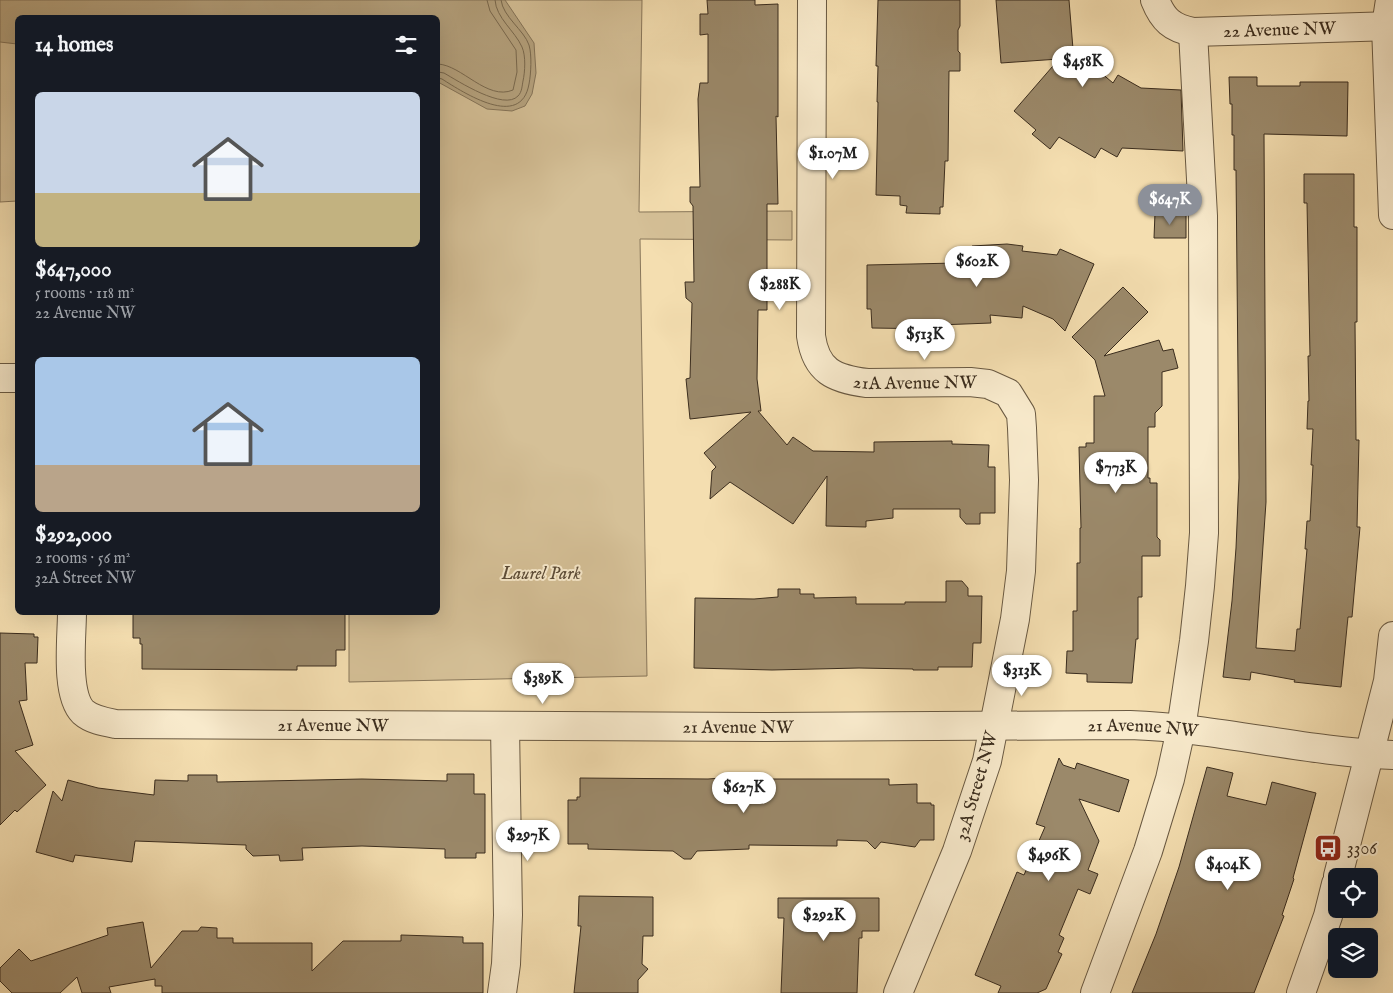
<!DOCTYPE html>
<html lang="en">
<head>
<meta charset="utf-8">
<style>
  :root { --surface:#171b24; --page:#242831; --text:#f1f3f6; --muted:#9ea1a6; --accent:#8c9099 }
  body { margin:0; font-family:"IM FELL English",serif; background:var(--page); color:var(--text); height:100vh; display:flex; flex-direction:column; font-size:19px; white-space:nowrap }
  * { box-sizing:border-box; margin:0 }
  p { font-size:16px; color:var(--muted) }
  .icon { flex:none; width:28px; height:28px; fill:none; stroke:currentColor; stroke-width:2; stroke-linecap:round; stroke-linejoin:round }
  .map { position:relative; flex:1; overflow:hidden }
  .drawer { position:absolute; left:15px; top:15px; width:425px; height:600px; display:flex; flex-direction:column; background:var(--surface); border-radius:8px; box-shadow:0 5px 20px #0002 }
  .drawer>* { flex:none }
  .fabs { position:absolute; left:1328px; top:868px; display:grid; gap:10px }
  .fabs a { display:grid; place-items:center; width:50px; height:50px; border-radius:8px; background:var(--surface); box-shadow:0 5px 20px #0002; font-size:25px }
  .price { position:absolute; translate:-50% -42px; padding:0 11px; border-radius:18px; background:#fff; color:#222; font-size:16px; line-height:32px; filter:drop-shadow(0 1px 2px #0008) }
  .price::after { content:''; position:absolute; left:50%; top:30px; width:15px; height:11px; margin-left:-8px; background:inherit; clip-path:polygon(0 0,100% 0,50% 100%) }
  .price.on { background:var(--accent); color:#fff }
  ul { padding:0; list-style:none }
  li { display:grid; align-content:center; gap:10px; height:265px; padding:0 20px }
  li span { display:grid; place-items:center; height:155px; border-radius:8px; color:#555 }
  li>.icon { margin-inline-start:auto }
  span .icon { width:90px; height:90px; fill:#fffc; stroke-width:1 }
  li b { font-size:21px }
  h2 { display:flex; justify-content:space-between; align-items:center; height:60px; padding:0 20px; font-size:21px }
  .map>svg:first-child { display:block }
  .green { fill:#d5c097; stroke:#88765a }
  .water { fill:#b5a27e; stroke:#847358 }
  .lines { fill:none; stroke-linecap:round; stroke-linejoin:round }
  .shore { stroke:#78684e; stroke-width:1 }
  .building { fill:#9b896a; stroke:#3b2d1e }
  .minor-casing { stroke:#695942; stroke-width:30 }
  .minor { stroke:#f8eacc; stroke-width:28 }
  .labels { text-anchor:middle; stroke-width:4; stroke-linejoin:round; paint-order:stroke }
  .street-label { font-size:18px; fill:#3b2d1e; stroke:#f8eacc }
  .park-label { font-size:18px; font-style:italic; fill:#5a4a36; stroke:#f8eacc }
  .poi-label { font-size:18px; fill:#3b2d1e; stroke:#f8eacc; text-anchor:start }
</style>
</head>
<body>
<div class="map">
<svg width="1393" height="993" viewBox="0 0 1393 993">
  <rect width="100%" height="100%" fill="#f4deb0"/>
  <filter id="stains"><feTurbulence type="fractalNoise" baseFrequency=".004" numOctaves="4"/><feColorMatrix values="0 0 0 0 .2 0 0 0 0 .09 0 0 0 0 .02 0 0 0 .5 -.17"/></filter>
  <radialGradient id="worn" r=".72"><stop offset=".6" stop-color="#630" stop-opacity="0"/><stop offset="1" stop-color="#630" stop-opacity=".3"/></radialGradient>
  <polygon class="green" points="0,0 642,0 639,212 792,211 792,240 640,239 647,676 349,682 349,613 438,612 438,18 18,18 17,201 0,202"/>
  <polygon class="water" points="0,0 505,0 534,43 536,73 532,94 525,106 512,111 487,109 438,82 438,18 18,18 17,44 0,42"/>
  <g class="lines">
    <g class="shore">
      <path d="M438,64C462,65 487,101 513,90L517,72L516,50L490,11L487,0"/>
      <path d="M438,72L444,73C458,81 504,111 518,96C522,92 522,86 523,81C525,72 526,56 522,47C515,31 496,18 495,0"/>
      <path d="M438,78L442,79C464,93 521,130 529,84C531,74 532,55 529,45C524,30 503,17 501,0"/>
    </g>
  </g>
  <g class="building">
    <polygon points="707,0 755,0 755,5 778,4 778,117 776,116 778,204 767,204 767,310 758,310 757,379 761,411 758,411 787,445 793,437 813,451 874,452 874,442 952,441 952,444 989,445 988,467 995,467 995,513 980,513 980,524 966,524 960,517 960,509 893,509 893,518 866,521 866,527 826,526 827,476 793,524 730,482 710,499 712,471 716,467 704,453 751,412 690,419 686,379 690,378 692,303 686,298 685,282 694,282 693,206 690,202 690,187 700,187 698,99 700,83 708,83 708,34 700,35 700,14 708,14"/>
    <polygon points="878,0 960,0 960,26 958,30 958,51 960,53 960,71 949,71 948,161 945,161 943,207 940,207 940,214 906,213 907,206 900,205 900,196 876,195 878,102 877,102 878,66 876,66"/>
    <polygon points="996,0 1069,0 1073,49 1113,83 1118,75 1141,88 1181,90 1183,151 1122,148 1117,157 1101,148 1095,158 1059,137 1050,149 1032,134 1036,130 1014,111 1059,59 1001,63"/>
    <polygon points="1229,77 1257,77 1257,86 1300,86 1300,82 1348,82 1347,136 1264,134 1266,502 1256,648 1295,651 1297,629 1300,629 1307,549 1305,549 1307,521 1310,521 1313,465 1311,465 1313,429 1307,429 1308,401 1309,401 1308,356 1310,356 1307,203 1304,203 1304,174 1354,174 1354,227 1357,227 1357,322 1355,322 1356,440 1359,440 1357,527 1360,527 1352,617 1348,617 1341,687 1294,682 1295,680 1251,672 1250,680 1223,677 1232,601 1236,548 1239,478 1236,170 1234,170 1234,135 1232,135 1232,104 1230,104"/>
    <polygon points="1155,213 1186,213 1186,238 1154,238"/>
    <polygon points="1007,244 1023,246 1022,251 1057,255 1060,249 1094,264 1065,331 1053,319 1023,306 1022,318 990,315 991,323 938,325 938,329 872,328 871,309 867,309 867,265 956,263 956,256 972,256 972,246"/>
    <polygon points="1123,287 1148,312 1104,356 1159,340 1163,351 1173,349 1178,368 1162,372 1162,406 1155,413 1155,427 1148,427 1148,478 1150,478 1150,483 1157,483 1157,537 1160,540 1160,556 1142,556 1142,597 1138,597 1138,639 1136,639 1132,683 1087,682 1087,674 1066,673 1067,651 1073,651 1073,611 1077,611 1077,563 1080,563 1080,528 1081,528 1079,447 1086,447 1086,443 1094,443 1094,396 1105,396 1095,360 1072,337"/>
    <polygon points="946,581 962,581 968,588 968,596 982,596 981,643 973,643 972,667 938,667 938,670 913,670 913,669 859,668 772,670 694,668 695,598 754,599 778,597 778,589 800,589 800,594 814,594 814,598 856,597 856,604 905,604 905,602 946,602"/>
    <polygon points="133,612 345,612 345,650 336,650 336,666 297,666 297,670 142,669 142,644 140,644 140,638 133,638"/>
    <polygon points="0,633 34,634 34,637 38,637 37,663 25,663 27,700 19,701 33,745 15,751 46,785 17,812 15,810 0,825"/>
    <polygon points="1059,758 1063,765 1075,769 1077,763 1129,780 1119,812 1079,799 1099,841 1088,870 1098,874 1090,894 1078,889 1059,935 1064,938 1058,952 1062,954 1046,989 1037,993 998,993 1001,986 975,975 1017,872 1024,875 1045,827 1036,824"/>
    <polygon points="1207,767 1233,773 1227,796 1266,805 1272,782 1316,793 1293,878 1294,879 1282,915 1284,916 1254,993 1132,993 1156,934 1179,867"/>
    <polygon points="447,774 474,774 474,794 485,794 485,853 476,853 476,858 445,858 445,849 362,846 302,848 303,860 280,861 279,855 253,856 246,849 246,845 135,841 132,862 75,855 73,862 36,852 53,791 62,801 68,780 98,788 154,795 155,780 188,781 188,775 217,775 217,782 362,779 447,781"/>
    <polygon points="736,777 736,779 889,779 889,785 917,784 917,803 931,803 931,805 934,805 934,840 920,840 915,847 881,842 875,849 867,841 837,840 837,846 749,845 749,849 697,851 691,859 684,859 673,851 588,849 588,844 568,844 568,800 577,800 577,797 580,797 580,778 708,779"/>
    <polygon points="579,896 653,897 653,936 643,936 642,964 648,969 638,980 638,993 574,993 581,926 578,926"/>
    <polygon points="778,898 879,898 879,931 862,931 862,938 859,938 857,993 781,993 784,918 778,918"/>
    <polygon points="143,922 151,968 182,931 198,931 201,927 217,928 217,938 233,938 233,943 312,943 312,971 343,941 401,941 401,935 463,937 463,943 483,943 483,993 162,993 162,986 155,986 155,979 109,987 111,993 82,993 77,977 60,993 12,993 0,981 0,968 19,949 31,961 108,935 107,928"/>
  </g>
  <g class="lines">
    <g class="minor-casing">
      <g id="minor">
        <path id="s1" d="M812,0L811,336C816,371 834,379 867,383L970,382L988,384L1008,393L1021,414L1022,428L1024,480L1021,571L1015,619L987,761L957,851L898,993"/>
        <path id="s2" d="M1155,0C1163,20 1172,28 1193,32L1393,26"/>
        <polyline points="1390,0 1386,26 1393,215"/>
        <polyline points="0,378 18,378"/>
        <path id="s3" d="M72,612C72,637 65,694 83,712C92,720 105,722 116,724L767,727L1130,725C1219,728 1305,752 1393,755"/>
        <polyline points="1338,876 1388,681 1393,636"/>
        <polyline points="502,993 506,964 508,915 505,726"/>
        <polyline points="1095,993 1148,851 1170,779 1181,729 1194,641 1200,586 1204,533 1203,216 1193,32"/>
        <polyline points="1301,993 1328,916 1336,884"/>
      </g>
    </g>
    <use href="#minor" class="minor"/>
  </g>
  <defs>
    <g id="bus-square" transform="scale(1.4375)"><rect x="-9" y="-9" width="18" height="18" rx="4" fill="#8f2418" stroke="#f8eacc"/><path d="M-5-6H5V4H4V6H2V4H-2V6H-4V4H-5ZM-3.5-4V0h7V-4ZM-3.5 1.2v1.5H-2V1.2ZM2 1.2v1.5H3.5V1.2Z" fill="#fff"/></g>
  </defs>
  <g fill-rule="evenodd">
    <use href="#bus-square" x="1328" y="848"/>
  </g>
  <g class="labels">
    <g class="street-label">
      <text dy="6" stroke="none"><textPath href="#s2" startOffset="139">22 Avenue NW</textPath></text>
      <text dy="6" stroke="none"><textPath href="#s1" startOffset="465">21A Avenue NW</textPath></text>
      <text dy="6" stroke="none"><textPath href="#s3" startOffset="355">21 Avenue NW</textPath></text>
      <text dy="6" stroke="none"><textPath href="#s3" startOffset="760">21 Avenue NW</textPath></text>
      <text dy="6" stroke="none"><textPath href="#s3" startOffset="1165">21 Avenue NW</textPath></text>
      <text transform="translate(976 786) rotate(-74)" y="6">32A Street NW</text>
    </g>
    <g class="park-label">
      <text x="541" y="579">Laurel Park</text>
    </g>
    <g class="poi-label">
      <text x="1347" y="854">3306</text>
    </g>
  </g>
  <rect width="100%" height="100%" filter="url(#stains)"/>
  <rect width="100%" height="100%" fill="url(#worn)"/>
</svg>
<div class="fabs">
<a><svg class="icon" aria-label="locate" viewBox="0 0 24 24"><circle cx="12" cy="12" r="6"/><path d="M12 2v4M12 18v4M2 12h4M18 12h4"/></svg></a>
<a><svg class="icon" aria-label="layers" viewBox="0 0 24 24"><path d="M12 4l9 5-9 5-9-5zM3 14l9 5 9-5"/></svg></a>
</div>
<b class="price" style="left:1083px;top:88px">$458K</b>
<b class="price" style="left:833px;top:180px">$1.07M</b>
<b class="price on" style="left:1170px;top:226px">$647K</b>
<b class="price" style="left:977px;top:288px">$602K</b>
<b class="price" style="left:780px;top:311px">$288K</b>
<b class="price" style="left:925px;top:361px">$513K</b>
<b class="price" style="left:1116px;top:494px">$773K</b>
<b class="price" style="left:1022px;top:697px">$313K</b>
<b class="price" style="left:543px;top:705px">$389K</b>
<b class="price" style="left:744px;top:814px">$627K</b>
<b class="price" style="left:528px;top:862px">$297K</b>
<b class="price" style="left:1049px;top:882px">$496K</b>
<b class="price" style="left:1228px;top:891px">$404K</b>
<b class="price" style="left:824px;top:942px">$292K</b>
<section class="drawer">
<h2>14 homes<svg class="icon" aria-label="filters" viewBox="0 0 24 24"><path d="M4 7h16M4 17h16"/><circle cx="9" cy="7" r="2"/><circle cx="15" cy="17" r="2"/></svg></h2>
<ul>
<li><span style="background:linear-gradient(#c9d6e8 65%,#c2b280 0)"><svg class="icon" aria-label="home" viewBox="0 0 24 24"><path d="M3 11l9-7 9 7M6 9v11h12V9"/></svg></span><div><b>$647,000</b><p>5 rooms · 118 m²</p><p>22 Avenue NW</p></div></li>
<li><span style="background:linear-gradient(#a9c7e8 70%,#b9a48a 0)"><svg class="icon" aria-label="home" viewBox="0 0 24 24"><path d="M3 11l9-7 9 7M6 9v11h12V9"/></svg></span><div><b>$292,000</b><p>2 rooms · 56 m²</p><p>32A Street NW</p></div></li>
</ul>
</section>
</div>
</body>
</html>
